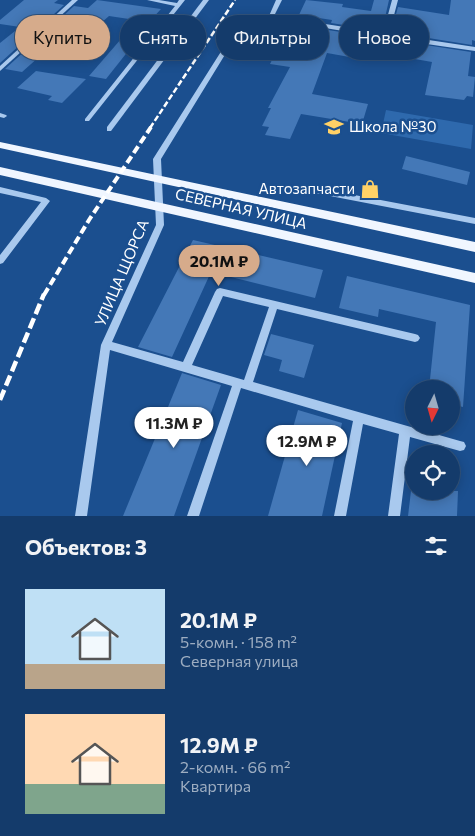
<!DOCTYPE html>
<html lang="ru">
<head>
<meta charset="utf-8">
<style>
  :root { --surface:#143b6b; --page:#214673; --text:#f1f3f6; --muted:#9dadc1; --line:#33557e; --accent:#d6ab8b }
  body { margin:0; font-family:Commissioner,sans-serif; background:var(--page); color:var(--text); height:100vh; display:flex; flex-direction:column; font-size:19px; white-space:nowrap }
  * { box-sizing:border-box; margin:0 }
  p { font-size:16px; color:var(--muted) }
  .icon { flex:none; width:28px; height:28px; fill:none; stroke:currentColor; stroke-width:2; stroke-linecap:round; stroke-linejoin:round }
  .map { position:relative; height:516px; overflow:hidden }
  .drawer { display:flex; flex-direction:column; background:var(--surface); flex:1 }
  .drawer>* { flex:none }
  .hud { position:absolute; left:15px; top:15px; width:445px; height:45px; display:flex; gap:10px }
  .needle { width:32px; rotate:185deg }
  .buttons { position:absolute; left:405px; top:380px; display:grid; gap:10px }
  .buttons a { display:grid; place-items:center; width:55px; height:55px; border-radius:50%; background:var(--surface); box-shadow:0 2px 12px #0003,0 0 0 1px var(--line); font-size:25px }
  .price { position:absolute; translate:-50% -42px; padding:0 11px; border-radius:18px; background:#fff; color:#222; font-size:16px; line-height:32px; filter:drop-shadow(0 1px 2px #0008) }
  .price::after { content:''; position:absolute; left:50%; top:30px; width:15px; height:11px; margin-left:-8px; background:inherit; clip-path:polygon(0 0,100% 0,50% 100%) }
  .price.on { background:var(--accent); color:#111 }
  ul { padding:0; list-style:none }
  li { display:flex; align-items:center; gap:15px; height:125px; padding:0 25px }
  li span { display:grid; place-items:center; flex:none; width:140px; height:100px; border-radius:0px; color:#555 }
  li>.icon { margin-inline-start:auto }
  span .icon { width:60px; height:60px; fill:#fffc; stroke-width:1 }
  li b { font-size:21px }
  h2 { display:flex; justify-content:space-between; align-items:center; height:60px; padding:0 25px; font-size:21px }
  .chip { padding:0 18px; border-radius:22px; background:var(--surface); box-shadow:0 2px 12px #0003,0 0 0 1px var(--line); font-size:18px; line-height:45px }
  .chip.on { background:var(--accent); color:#111 }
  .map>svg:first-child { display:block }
  .green { fill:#2e69ad }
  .building { fill:#4478b7 }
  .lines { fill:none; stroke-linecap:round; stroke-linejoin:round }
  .minor { fill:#a9c9ee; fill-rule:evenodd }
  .major { fill:#f0f6ff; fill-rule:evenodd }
  .rail-far2 { stroke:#fff; stroke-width:2.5; stroke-dasharray:6 2.5; stroke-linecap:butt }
  .rail-far1 { stroke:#fff; stroke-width:4; stroke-dasharray:8 4; stroke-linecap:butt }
  .rail { stroke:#fff; stroke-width:4.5; stroke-dasharray:11 4.5; stroke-linecap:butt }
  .labels { text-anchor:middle; stroke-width:5; stroke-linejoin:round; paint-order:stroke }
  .poi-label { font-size:15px; fill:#fff; stroke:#1b4f8f; text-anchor:start }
  .street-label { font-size:15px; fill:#fff; stroke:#1b4f8f }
</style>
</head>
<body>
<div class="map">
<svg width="475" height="516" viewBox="0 0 475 516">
  <rect width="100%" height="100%" fill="#1b4f8f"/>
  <polygon class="green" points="386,110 473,125 471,149 381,133"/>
  <g class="building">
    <polygon points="24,0 58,0 54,3 64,5 0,63 0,43 20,27 0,24 0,20"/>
    <polygon points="97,0 161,9 149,22 109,16 101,23 90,21 68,43 57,41 22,72 5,69 74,6 88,8"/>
    <polygon points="306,0 343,4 342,7 371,11 374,0 389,0 382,31 331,23 332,20 299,15"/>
    <polygon points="451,0 475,0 475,41 472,40 472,45 391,32 398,7 449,15"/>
    <polygon points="134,24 148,26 106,79 89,76"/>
    <polygon points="328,30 471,52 468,76 475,77 473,97 467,96 464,100 425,95 432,62 386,54 388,49 360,45 355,58 327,53 312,94 368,104 362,124 301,114 290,139 265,135 269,127 262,126 271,108 268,108 290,67 270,64 276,52 305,56 310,45 323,47"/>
    <polygon points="36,71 86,79 62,103 48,100 52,96 17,88"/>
    <polygon points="406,156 470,172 467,185 402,169"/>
    <polygon points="193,240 323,270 315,298 211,272 172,357 138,347"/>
    <polygon points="347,276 470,305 463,407 451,404 451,389 429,389 436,322 379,309 378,317 339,308"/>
    <polygon points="271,334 314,345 304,378 279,371 282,360 264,355"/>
    <polygon points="182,373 221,385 174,516 123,516"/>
    <polygon points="298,410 342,423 322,516 268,516"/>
    <polygon points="411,491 458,491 457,516 408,516"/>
  </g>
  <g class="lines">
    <g class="minor">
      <polygon points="72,0 78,0 0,71 0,66"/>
      <polygon points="147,0 159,0 177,3 179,0 185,0 89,121 85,121 85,119 175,6"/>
      <polygon points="203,0 209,0 111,131 107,131 107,127"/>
      <path d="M276,0H282L274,16L383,33L392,0H398L389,34L475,47V51L385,38L271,19L245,22L161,159L164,225L112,342L183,362L215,292L217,289L220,288L415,334L418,335L420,338L418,341L415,342L277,309L253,382L460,441L464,442L466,446L464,450L460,451L410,437L400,516H388L399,434L363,424L346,516H334L353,421L241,388L199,516H187L232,386L110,350L87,516H75L101,345L156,225L153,159L241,20L269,16ZM223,296L269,307L244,380L192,365Z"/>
      <polygon points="0,113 6,115 7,116 4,118 0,117"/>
      <polygon points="302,185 475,218 475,224 299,190 298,188"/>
      <polygon points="0,187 46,198 50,201 3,263 0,264 0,255 41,202 0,193"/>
    </g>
    <g class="major">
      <polygon points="0,142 475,242 475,252 0,148"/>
      <polygon points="0,167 475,273 475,283 0,175"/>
    </g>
    <polyline class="rail-far2" points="150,128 235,0"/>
    <polyline class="rail-far1" points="44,295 89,220 151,127"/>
    <polyline class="rail" points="0,400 44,294"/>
  </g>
  <defs>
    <g id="school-bare" transform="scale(1.5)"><path d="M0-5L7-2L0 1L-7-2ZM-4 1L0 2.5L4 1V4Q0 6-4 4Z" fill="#ffd166" stroke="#1b4f8f" stroke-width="2.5" paint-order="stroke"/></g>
    <g id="shop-bare" transform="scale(1.5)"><path d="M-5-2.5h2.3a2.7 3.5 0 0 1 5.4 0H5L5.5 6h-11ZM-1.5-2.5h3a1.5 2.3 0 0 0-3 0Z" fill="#ffd166" stroke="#1b4f8f" stroke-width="2.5" paint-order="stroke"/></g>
  </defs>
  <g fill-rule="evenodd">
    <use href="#school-bare" x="334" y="127"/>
    <use href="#shop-bare" x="370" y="189"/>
  </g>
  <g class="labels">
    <g class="poi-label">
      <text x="349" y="132">Школа №30</text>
      <text x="355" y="194" text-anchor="end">Автозапчасти</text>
    </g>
    <g class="street-label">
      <text transform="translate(241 209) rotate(13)" y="5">СЕВЕРНАЯ УЛИЦА</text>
      <text transform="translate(122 273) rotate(-67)" y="5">УЛИЦА ЩОРСА</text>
    </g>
  </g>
</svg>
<div class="buttons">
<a><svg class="needle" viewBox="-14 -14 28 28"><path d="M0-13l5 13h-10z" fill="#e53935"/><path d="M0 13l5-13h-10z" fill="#9dadc1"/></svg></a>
<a><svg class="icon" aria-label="locate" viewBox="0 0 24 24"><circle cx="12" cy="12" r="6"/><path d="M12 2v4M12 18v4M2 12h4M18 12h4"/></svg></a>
</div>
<b class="price on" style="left:219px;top:287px">20.1M ₽</b>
<b class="price" style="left:174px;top:449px">11.3M ₽</b>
<b class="price" style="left:307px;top:467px">12.9M ₽</b>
<div class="hud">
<a class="chip on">Купить</a>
<a class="chip">Снять</a>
<a class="chip">Фильтры</a>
<a class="chip">Новое</a>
</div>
</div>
<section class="drawer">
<h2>Объектов: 3<svg class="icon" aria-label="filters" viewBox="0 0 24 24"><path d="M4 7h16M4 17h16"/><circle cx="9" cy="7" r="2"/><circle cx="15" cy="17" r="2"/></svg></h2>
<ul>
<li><span style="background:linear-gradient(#bfe0f5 75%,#b9a48a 0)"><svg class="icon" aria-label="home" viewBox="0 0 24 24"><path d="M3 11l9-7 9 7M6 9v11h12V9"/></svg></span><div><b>20.1M ₽</b><p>5-комн. · 158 m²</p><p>Северная улица</p></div></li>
<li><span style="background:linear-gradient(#ffd9b3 70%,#7fa58c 0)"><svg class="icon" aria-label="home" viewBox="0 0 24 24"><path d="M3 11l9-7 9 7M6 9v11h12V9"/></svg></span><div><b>12.9M ₽</b><p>2-комн. · 66 m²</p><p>Квартира</p></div></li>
</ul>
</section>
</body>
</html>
